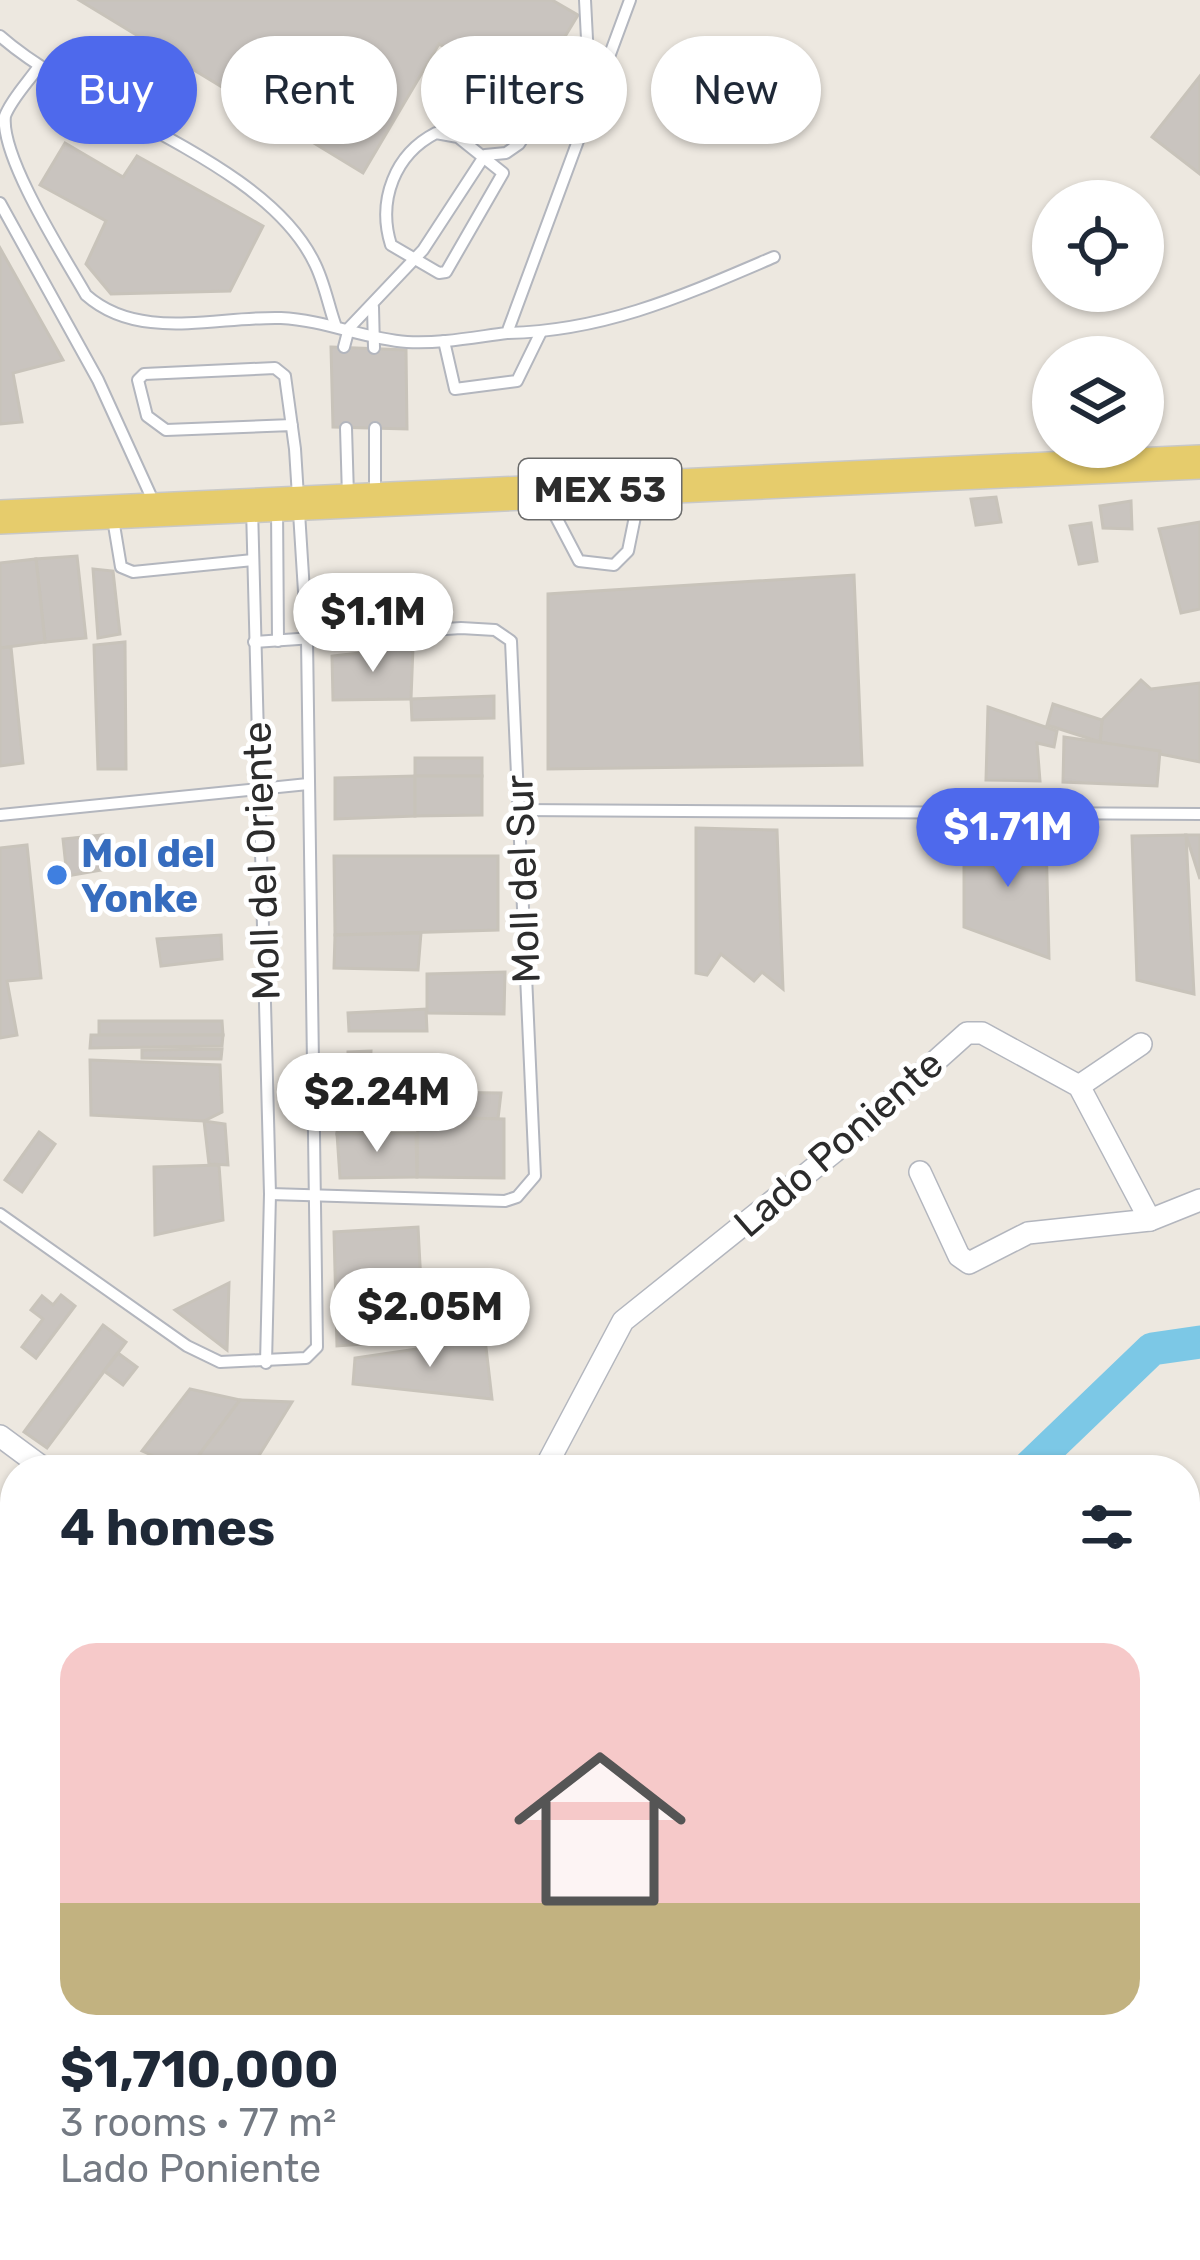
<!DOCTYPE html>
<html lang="en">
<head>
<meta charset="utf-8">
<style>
  :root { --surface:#fff; --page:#f2f2f3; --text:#1f2937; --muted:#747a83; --line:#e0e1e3; --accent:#4e69ec }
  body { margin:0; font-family:Rubik,sans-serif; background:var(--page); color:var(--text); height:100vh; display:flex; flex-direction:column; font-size:45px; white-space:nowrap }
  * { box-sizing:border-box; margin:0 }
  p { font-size:39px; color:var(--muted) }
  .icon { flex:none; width:66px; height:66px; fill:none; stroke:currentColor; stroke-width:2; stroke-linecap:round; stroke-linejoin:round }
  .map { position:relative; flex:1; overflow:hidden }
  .panel { position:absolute; left:0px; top:1455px; width:1200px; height:807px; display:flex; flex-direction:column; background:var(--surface); border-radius:48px 48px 0 0; box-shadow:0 3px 9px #0004 }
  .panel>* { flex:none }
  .guide { position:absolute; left:36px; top:36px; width:1128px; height:108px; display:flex; gap:24px }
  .fabs { position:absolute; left:1032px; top:180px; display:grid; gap:24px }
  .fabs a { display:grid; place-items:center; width:132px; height:132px; border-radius:50%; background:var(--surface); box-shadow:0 3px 9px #0004; font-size:60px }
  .price { position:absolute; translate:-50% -102px; padding:0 27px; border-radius:42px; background:#fff; color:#222; font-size:39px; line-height:78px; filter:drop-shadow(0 3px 6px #0008) }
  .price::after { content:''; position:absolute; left:50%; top:72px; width:36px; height:27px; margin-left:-18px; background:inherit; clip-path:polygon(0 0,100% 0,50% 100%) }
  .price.current { background:var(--accent); color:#fff }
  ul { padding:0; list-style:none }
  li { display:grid; align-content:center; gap:24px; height:636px; padding:0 60px }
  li+li { border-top:3px solid var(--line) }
  li span { display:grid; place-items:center; height:372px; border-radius:36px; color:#555 }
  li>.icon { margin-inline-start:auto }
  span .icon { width:216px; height:216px; fill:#fffc; stroke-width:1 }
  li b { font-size:51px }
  h2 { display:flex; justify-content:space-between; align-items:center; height:144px; padding:0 60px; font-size:51px }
  .pill { padding:0 42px; border-radius:54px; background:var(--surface); box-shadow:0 3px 9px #0004; font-size:42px; line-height:108px }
  .pill.current { background:var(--accent); color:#fff }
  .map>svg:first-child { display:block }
  .green { fill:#b5dea1 }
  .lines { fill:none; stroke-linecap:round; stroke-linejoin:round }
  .river { stroke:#7cc8e6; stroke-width:33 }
  .building { fill:#c9c4bf; stroke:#c8c3ba; stroke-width:3 }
  .lane-casing { stroke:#b3b6be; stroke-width:14 }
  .street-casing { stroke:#b3b6be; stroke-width:24 }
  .primary-casing { stroke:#c8c8c8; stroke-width:36 }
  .lane { stroke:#fff; stroke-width:10 }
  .street { stroke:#fff; stroke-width:21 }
  .primary { stroke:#e6cc6c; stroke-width:33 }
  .shop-dot { fill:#3f7fe0; stroke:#fff; stroke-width:4.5 }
  .labels { text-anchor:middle; stroke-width:10; stroke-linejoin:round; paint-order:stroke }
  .shield { fill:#fff; stroke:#6b6b6b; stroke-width:3 }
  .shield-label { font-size:36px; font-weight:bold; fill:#2c2c2c }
  .shop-label { font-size:39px; font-weight:bold; fill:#366cbe; stroke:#fff; text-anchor:start }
  .street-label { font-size:39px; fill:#2c2c2c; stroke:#fff }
</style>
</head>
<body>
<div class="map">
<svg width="1200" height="2260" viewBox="0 0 1200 2260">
  <rect width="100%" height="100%" fill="#ede8e0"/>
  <polygon class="green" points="1200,2051 1200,2260 901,2260 919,2247 1185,2247 1185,2061"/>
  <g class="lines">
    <g class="river">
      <polyline points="1026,1470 1152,1349 1200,1342"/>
      <polyline points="501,2260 517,2247"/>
    </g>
  </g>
  <g class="building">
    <polygon points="79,0 552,0 578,15 529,96 439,44 363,173"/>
    <polygon points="1200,76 1200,174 1152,137"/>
    <polygon points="65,143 123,177 137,156 263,226 230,291 111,294 86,264 106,221 40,185"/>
    <polygon points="0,248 63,360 13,373 22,422 0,424"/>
    <polygon points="331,347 406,350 407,429 333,427"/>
    <polygon points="996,497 1001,522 976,525 971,499"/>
    <polygon points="1131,501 1132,529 1103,528 1100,506"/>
    <polygon points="1200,522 1200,609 1181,613 1159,529"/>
    <polygon points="1091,523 1097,561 1079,564 1070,526"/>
    <polygon points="77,556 86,638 45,642 36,559"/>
    <polygon points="36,559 45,642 0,648 0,563"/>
    <polygon points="93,569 113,571 120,634 98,638"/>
    <polygon points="854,575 862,765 548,769 548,594"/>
    <polygon points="125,642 126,769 98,769 94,645"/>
    <polygon points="11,647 23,763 0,766 0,648"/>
    <polygon points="413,647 411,699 333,700 332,656"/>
    <polygon points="1141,680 1151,689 1200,683 1200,762 1100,742 1102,720"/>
    <polygon points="494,696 494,718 412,720 411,699"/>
    <polygon points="1053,704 1102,720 1100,742 1047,725"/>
    <polygon points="988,707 1057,731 1054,747 1037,743 1040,781 986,780"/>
    <polygon points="1064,737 1160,751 1157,786 1063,782"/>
    <rect x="415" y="758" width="67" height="18"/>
    <polygon points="415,776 415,816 335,819 335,778"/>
    <polygon points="415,776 482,776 482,815 415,816"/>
    <polygon points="696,828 777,830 783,989 762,972 754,981 721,954 707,975 696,973"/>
    <polygon points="103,835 107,869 67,876 63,839"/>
    <polygon points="1186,835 1194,994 1137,980 1132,836"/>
    <polygon points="1186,835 1200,835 1200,879"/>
    <polygon points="964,836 1046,837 1049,958 964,927"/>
    <polygon points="27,845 41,978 7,981 17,1035 0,1038 0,848"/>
    <polygon points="334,856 498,856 498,930 335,935"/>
    <polygon points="421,933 418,970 334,968 335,935"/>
    <polygon points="221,935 222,959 161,966 157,939"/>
    <polygon points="505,972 504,1014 427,1013 427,974"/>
    <polygon points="426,1009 427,1031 349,1031 348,1013"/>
    <polygon points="99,1021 222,1021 223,1035 99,1035"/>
    <polygon points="91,1035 223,1035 222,1046 90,1048"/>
    <polygon points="222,1049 221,1059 142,1058 142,1050"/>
    <polygon points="371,1051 370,1071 402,1070 402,1090 347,1091 348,1052"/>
    <polygon points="90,1060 220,1065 222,1112 204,1121 91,1115"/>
    <polygon points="418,1092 501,1093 498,1119 418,1117"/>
    <polygon points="382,1111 383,1133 337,1134 338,1112"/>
    <polygon points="418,1117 504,1119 504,1178 417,1177"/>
    <polygon points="204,1121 225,1124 228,1165 209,1164"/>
    <polygon points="39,1132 55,1144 22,1192 5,1180"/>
    <polygon points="416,1133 417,1177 340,1178 337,1134"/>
    <polygon points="219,1165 223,1220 155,1235 154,1167"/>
    <polygon points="418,1227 424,1340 337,1346 334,1232"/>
    <polygon points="229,1283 227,1350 175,1310"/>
    <polygon points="61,1295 75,1306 36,1358 22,1347 43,1319 31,1310 42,1296 53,1305"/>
    <polygon points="103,1325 126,1342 47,1448 24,1432"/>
    <polygon points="485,1339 492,1399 353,1384 355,1358"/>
    <polygon points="118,1353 137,1367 123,1385 104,1371"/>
    <polygon points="190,1389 240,1400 188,1470 161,1470 167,1462 142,1451"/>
    <polygon points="240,1400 292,1402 250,1470 188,1470"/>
  </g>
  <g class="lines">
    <g class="lane-casing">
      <g id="lane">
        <path d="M0,36C86,112 264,160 314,262C324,281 328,304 335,324"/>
        <path d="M37,69C27,83 11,100 5,116C0,157 65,258 86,295C139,342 216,316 281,318C325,320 364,339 407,342C440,344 475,337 507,333L630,0"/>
        <path d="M436,133L458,137L503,173L446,272L439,273L391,245C377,200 395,154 436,133Z"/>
        <polyline points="0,203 98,380 155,505"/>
        <polyline points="373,307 374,348"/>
        <path d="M507,333C606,331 685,295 774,257"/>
        <polyline points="444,341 455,389 517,381 541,332"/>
        <polyline points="344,347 349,328 423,250 485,155 506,153 519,144 587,39 585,0"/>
        <polyline points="346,428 348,496"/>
        <polyline points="375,494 375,428"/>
        <polyline points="547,500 579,561 614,565 628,551 640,492"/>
        <polyline points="277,506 278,641"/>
        <polyline points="252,508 270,1194 266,1363"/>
        <polyline points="113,519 121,567 133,572 253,560"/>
        <polyline points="254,642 461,628 495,630 511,641 535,1176 517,1197 505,1201 270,1194"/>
        <polyline points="518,810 1200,814"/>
        <polyline points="0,815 308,784"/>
        <polyline points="0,1214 187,1346 220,1362 306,1358 317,1347 307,639 295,449 285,376 275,368 144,374 138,380 147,416 166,430 292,425"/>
        <polyline points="1185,2061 1200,2050"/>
        <polyline points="940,2247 949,2260"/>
        <polyline points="902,2260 922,2247"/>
        <polyline points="976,2260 996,2247"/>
      </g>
    </g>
    <g class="street-casing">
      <g id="street">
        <polyline points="1079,1086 1141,1044"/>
        <polyline points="920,1172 959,1256 969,1263 1028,1233 1150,1220 1200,1200"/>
        <polyline points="0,1436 46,1470"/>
        <polyline points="544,1470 623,1321 834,1152 967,1033 982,1033 1079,1086 1150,1220"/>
        <polyline points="0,1630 15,1608"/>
        <polyline points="0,1849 15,1829"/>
        <polyline points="0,1887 15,1898"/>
        <polyline points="0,1962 15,1940"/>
        <polyline points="0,2205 15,2183"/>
        <polyline points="0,2237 28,2260"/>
        <polyline points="225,2247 234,2260"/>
        <polyline points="299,2247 307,2260"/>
        <polyline points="118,2260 130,2247"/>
      </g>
    </g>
    <g class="primary-casing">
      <polyline id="primary" points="0,517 1200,462"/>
    </g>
    <use href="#lane" class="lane"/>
    <use href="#street" class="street"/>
    <use href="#primary" class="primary"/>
  </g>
  <circle class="shop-dot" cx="57" cy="875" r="12"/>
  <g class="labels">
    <rect class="shield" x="519" y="459" width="162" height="60" rx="9"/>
    <g class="shield-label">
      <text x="600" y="502">MEX 53</text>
    </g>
    <g class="shop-label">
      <text x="81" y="867">Mol del<tspan x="81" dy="45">Yonke</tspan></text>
    </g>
    <g class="street-label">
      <text transform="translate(261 861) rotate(-92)" y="14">Moll del Oriente</text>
      <text transform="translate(522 879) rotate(-92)" y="14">Moll del Sur</text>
      <text transform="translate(838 1143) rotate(-41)" y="14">Lado Poniente</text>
    </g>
  </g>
</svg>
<div class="fabs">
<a><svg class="icon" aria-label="locate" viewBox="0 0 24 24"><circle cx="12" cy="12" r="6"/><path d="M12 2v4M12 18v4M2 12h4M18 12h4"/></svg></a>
<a><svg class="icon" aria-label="layers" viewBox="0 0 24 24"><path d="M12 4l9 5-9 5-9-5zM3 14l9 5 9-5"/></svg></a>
</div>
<b class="price" style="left:373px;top:675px">$1.1M</b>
<b class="price current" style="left:1008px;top:890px">$1.71M</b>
<b class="price" style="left:377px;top:1155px">$2.24M</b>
<b class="price" style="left:430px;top:1370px">$2.05M</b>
<div class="guide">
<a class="pill current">Buy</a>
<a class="pill">Rent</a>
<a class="pill">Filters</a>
<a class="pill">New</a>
</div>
<section class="panel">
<h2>4 homes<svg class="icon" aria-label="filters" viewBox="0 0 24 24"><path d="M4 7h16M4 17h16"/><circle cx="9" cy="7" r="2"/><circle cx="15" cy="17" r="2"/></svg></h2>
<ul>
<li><span style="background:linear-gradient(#f6c9c9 70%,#c2b280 0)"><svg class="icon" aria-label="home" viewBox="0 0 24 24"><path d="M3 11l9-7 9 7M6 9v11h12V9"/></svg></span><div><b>$1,710,000</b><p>3 rooms · 77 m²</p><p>Lado Poniente</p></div></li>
</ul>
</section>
</div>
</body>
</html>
